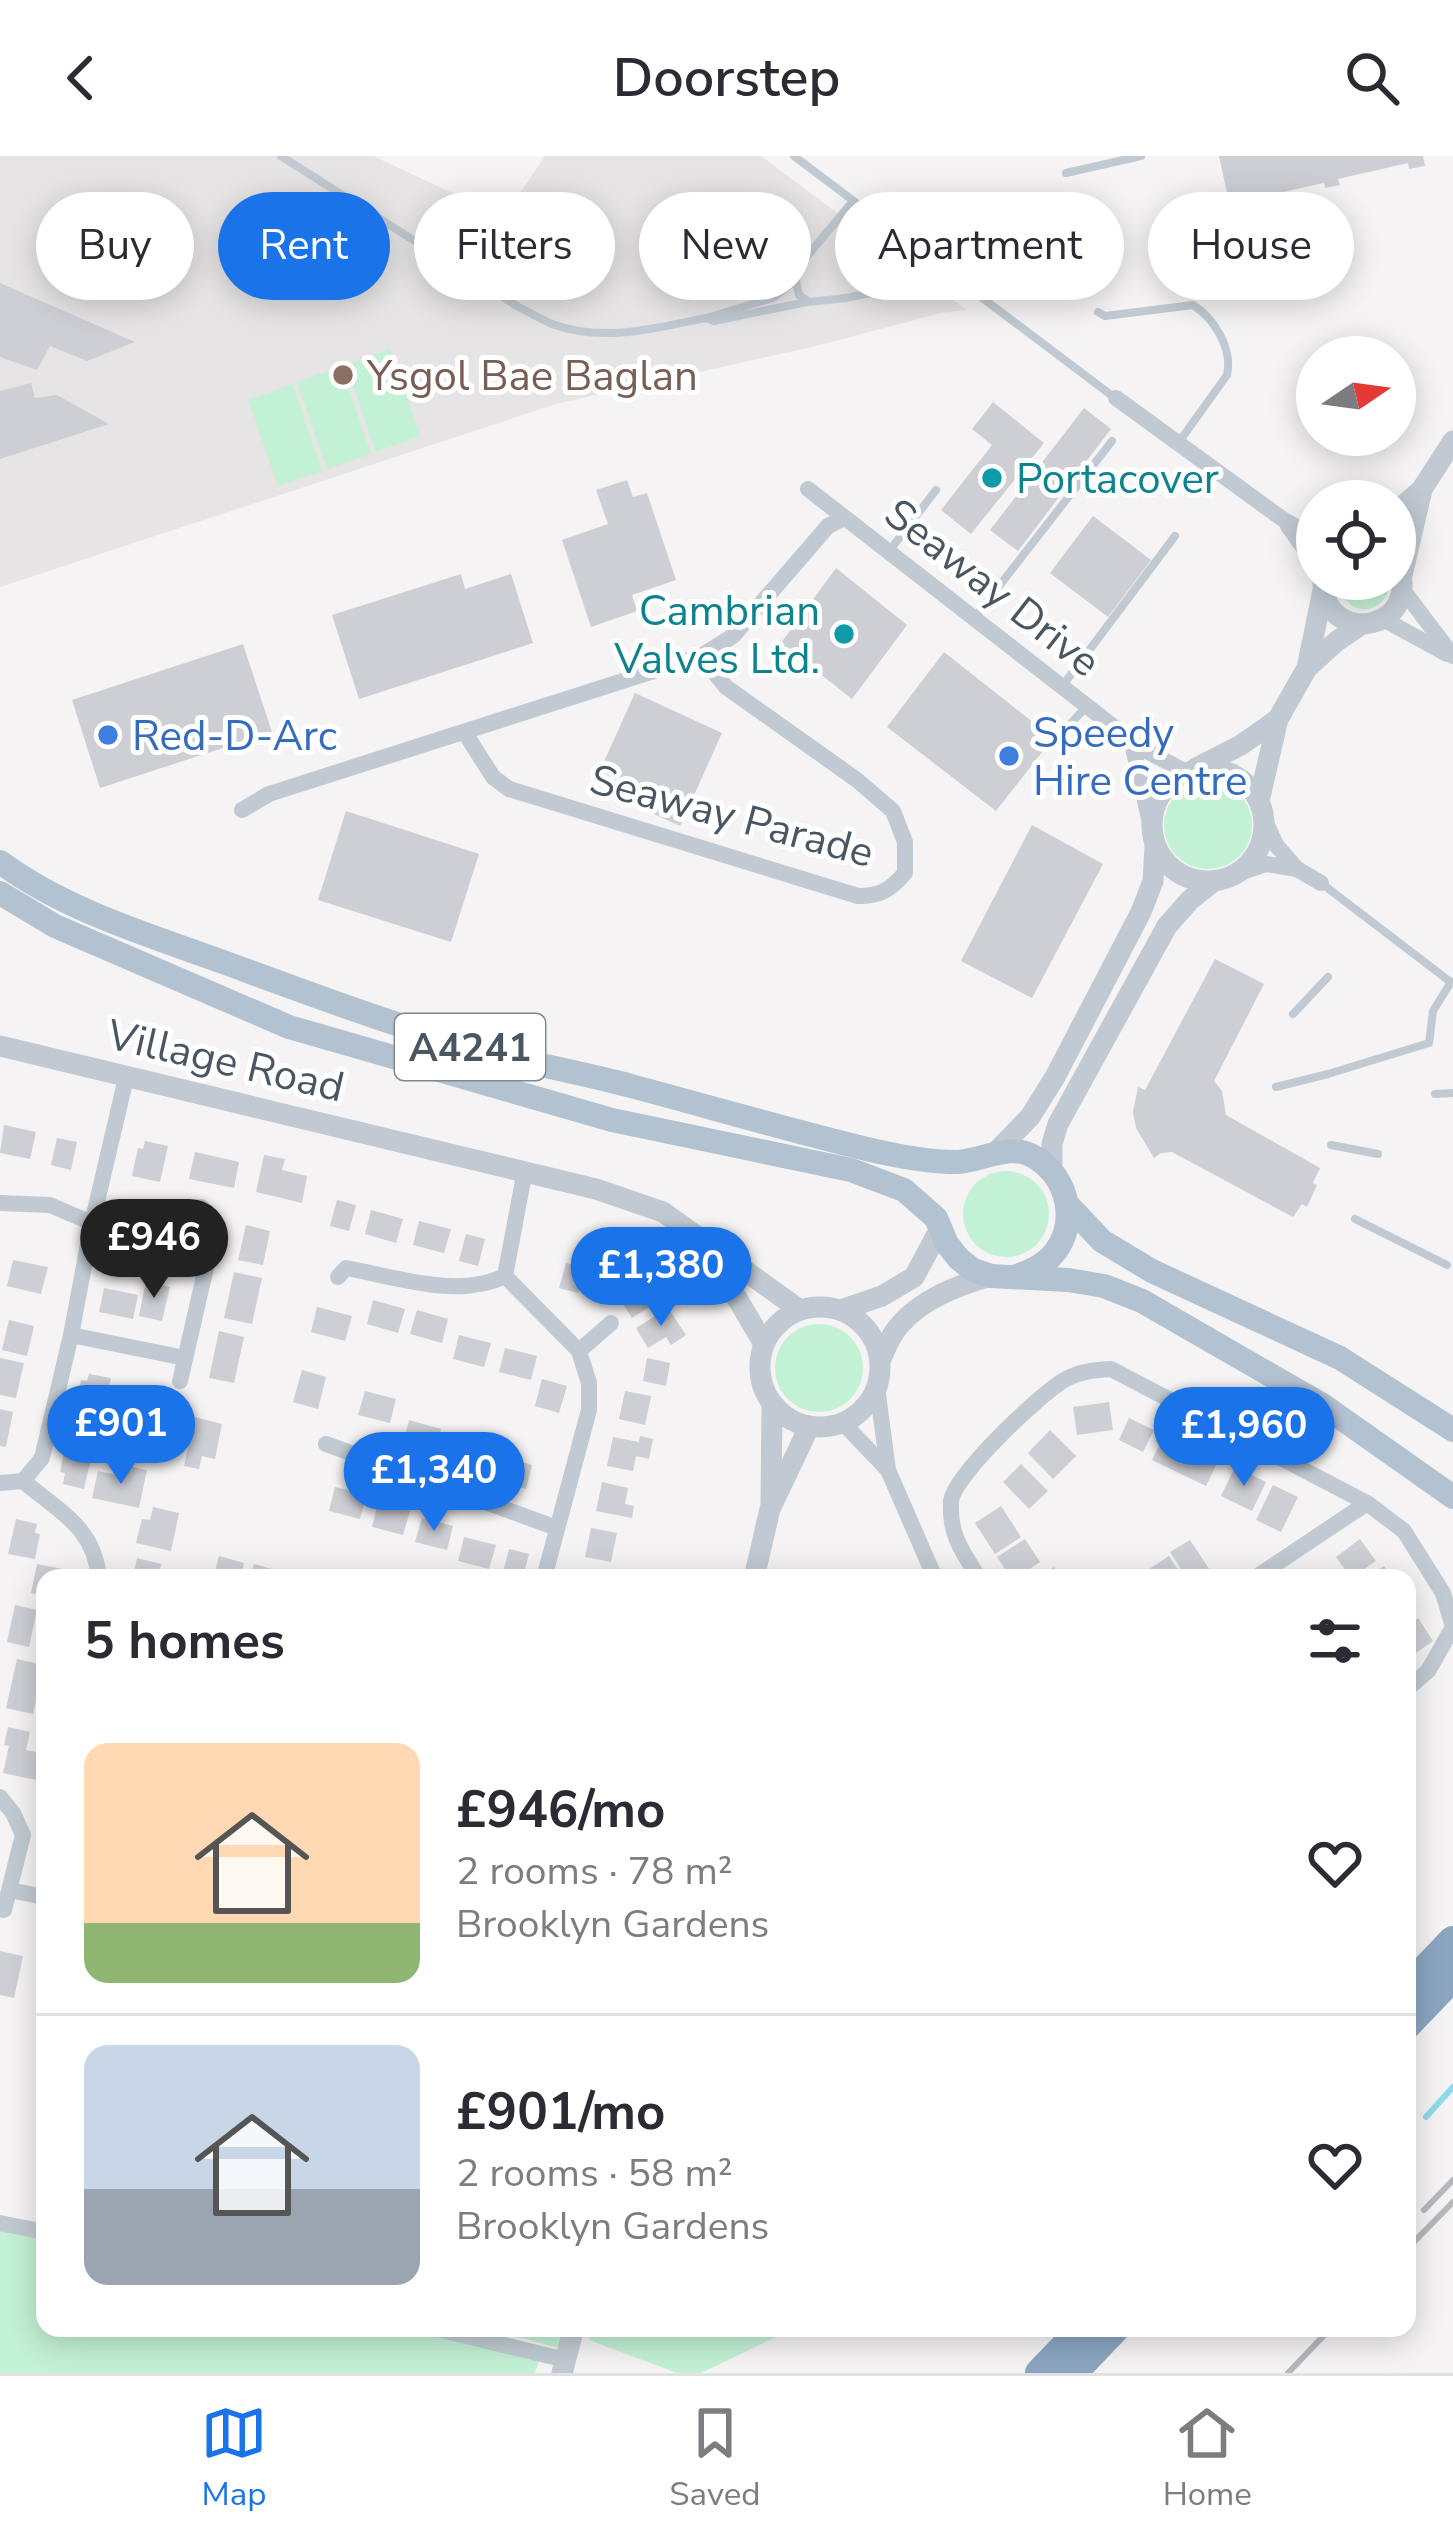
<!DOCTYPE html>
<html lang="en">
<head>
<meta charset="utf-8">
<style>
  :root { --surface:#fff; --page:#f2f2f3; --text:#2b2b33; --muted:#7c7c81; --line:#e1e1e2; --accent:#1a73e8 }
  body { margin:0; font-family:"Nunito Sans",sans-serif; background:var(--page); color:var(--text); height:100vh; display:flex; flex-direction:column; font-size:45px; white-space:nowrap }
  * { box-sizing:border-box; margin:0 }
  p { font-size:39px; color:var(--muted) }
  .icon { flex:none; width:66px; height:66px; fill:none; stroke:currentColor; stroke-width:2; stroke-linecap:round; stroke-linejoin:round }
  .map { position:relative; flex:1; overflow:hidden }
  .sheet { position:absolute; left:36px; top:1413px; width:1380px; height:768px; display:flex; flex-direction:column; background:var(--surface); border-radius:24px; box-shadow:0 6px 30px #0003 }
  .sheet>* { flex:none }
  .guide { position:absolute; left:36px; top:36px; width:1383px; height:108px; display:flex; gap:24px }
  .needle { width:78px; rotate:77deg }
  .controls { position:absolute; left:1296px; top:180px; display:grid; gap:24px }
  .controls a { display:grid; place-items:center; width:120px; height:120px; border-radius:50%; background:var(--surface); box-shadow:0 6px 30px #0003; font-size:60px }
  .price { position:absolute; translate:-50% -102px; padding:0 27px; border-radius:42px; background:var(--accent); color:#fff; font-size:39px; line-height:78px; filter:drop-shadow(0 3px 6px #0008) }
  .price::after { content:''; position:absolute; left:50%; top:72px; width:36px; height:27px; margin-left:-18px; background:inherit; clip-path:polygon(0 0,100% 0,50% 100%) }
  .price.on { background:#222; color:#fff }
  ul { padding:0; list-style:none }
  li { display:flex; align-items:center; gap:36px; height:300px; padding:0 48px }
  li+li { border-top:3px solid var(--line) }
  li span { display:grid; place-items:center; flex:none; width:336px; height:240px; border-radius:24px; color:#555 }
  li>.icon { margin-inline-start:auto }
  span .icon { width:144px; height:144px; fill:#fffc; stroke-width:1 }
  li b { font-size:51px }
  h2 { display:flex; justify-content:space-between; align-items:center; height:144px; padding:0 48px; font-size:51px }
  .pill { padding:0 42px; border-radius:54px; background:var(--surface); box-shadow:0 6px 30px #0003; font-size:42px; line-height:108px }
  .pill.on { background:var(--accent); color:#fff }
  header { display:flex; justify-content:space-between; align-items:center; height:156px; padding:0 48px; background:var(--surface); font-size:54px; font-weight:600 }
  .tabs { display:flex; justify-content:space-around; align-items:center; height:168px; border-top:3px solid var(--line); background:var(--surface); font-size:33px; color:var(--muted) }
  .tabs a { display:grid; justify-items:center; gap:6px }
  .tabs .on { color:var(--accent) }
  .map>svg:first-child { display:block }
  .education { fill:#e6e4e5 }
  .green { fill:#c3f1d5 }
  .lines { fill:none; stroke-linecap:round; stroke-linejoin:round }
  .stream { stroke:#90daee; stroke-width:6 }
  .building { fill:#cdcfd5 }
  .service { stroke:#c1cad2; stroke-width:8 }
  .minor { stroke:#c1cad2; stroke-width:16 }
  .tertiary { stroke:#c1cad2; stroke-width:21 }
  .primary { stroke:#b3c2d1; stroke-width:24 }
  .motorway { stroke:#8ba5c1; stroke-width:30 }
  .rail { stroke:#b5b8bd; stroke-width:6 }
  .education-dot { fill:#8d6e63; stroke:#fff; stroke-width:4.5 }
  .culture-dot { fill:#0f9aa8; stroke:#fff; stroke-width:4.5 }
  .shop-dot { fill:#3f7fe0; stroke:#fff; stroke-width:4.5 }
  .labels { text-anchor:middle; stroke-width:10; stroke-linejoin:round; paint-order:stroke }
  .shield { fill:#fff; stroke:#808990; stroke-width:3 }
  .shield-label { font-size:39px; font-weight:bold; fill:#4a5661 }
  .education-label { font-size:42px; fill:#785e54; stroke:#fff; text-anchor:start }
  .culture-label { font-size:42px; fill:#0d838f; stroke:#fff; text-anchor:start }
  .street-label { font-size:42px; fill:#4a5661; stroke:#fff }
  .shop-label { font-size:42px; fill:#366cbe; stroke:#fff; text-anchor:start }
</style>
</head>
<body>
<header><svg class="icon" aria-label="back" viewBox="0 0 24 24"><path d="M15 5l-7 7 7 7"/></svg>Doorstep<svg class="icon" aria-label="search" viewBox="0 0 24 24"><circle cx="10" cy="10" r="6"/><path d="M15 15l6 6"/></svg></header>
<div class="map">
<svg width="1453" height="2217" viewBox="0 0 1453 2217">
  <rect width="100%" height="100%" fill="#f5f3f3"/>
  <polygon class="education" points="0,0 373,0 504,61 545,0 761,0 967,154 941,157 816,190 556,248 0,431"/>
  <g class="green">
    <polygon points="390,193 420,280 376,296 346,209"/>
    <polygon points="341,211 371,298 327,313 297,226"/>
    <polygon points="293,228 322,315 278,330 248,244"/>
    <path d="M1340,423H1390C1389,463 1340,464 1340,423Z"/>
    <circle cx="1208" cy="669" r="44"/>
    <circle cx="1006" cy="1058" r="43"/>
    <circle cx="819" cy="1212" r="44"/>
    <polygon points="0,2067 45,2076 45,2172 416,2172 451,2182 541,2198 535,2217 0,2217"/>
    <polygon points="488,2172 566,2172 561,2193"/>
    <polygon points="592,2172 795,2172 701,2217 677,2217 589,2184"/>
  </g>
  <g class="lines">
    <polyline class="stream" points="1426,1961 1453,1931"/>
  </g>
  <g class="building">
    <polygon points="1219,0 1423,0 1425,10 1409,13 1408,7 1338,23 1340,29 1325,32 1324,27 1255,42 1257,49 1231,55"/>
    <polygon points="0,127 135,186 87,205 50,190 37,214 0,201"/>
    <polygon points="31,227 35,242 57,239 109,268 0,303 0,235"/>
    <polygon points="993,246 1044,287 971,378 941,354 992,289 972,273"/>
    <polygon points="1084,252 1111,273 1018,395 990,374"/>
    <polygon points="627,324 633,341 647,337 676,424 632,439 637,455 591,471 562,384 608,368 596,334"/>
    <polygon points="1093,360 1151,404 1108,461 1050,417"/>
    <polygon points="836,412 907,469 852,543 781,487"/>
    <polygon points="461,418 465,433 511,418 533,487 359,543 332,459"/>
    <polygon points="243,488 272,576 100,632 72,544"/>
    <polygon points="944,496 1053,582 996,655 887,571"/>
    <polygon points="635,537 722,577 680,670 593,630"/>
    <polygon points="346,655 479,698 451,786 318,744"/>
    <polygon points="1032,669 1103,708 1032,842 961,805"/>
    <polygon points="1215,803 1264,828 1214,925 1222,935 1226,959 1320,1012 1313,1027 1317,1029 1307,1051 1302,1048 1293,1061 1172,996 1161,997 1154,1002 1136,972 1133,956 1138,931 1145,934"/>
    <polygon points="4,969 36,976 30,1003 0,997"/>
    <polygon points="57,982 77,986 71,1014 51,1009"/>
    <polygon points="145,985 168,990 160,1026 132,1020 138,992 143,993"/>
    <polygon points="195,996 239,1006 234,1032 189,1023"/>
    <polygon points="264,999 285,1003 282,1014 307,1020 302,1047 256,1036"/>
    <polygon points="337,1044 356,1049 349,1075 330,1070"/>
    <polygon points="124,1052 152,1058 141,1109 113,1103"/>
    <polygon points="371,1054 403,1063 396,1087 365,1078"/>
    <polygon points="419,1065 451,1073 444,1097 413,1089"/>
    <polygon points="246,1069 270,1075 263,1109 238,1104"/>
    <polygon points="466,1078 485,1083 478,1110 459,1105"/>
    <polygon points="13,1104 48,1111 41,1138 7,1130"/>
    <polygon points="566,1107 584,1112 578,1137 559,1132"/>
    <polygon points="600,1115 619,1120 612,1145 594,1140"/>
    <polygon points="234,1116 262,1122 252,1168 224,1162"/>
    <polygon points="146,1125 170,1131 162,1165 139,1160"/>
    <polygon points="104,1132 138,1139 133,1163 99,1156"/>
    <polygon points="641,1134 651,1150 632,1162 622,1146"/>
    <polygon points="373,1144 405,1153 398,1177 367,1168"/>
    <polygon points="317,1151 352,1160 345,1185 311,1176"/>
    <polygon points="668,1152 686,1179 671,1189 666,1181 648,1192 636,1172"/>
    <polygon points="417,1154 448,1163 442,1187 410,1178"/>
    <polygon points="9,1164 34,1170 27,1200 2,1194"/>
    <polygon points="219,1175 244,1181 234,1227 209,1222"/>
    <polygon points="459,1179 491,1187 484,1211 453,1203"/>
    <polygon points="505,1192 537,1200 531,1224 499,1216"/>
    <polygon points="0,1202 24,1207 16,1242 0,1239"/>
    <polygon points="647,1202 670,1207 666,1230 643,1225"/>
    <polygon points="302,1214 326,1221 318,1253 293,1246"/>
    <polygon points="89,1218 111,1222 103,1256 75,1250 81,1224 87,1225"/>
    <polygon points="542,1223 567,1230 559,1257 535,1250"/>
    <polygon points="119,1233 152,1240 147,1263 114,1256"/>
    <polygon points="365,1235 396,1243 390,1267 358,1259"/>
    <polygon points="625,1235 651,1240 645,1269 619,1263"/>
    <polygon points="1109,1246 1113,1274 1077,1279 1073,1251"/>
    <polygon points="159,1247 191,1254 184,1289 173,1287 176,1275 153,1270"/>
    <polygon points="0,1253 13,1256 6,1291 0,1290"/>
    <polygon points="195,1261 222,1268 215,1303 202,1300 199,1313 184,1310"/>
    <polygon points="1129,1262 1154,1274 1143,1296 1119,1284"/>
    <polygon points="76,1263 93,1267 89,1284 72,1280"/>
    <polygon points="409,1264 441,1273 434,1297 403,1288"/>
    <polygon points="144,1274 156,1276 151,1300 139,1297"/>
    <polygon points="1050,1274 1076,1300 1053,1323 1028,1297"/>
    <polygon points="1166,1275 1220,1301 1206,1330 1152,1304"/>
    <polygon points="640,1280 653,1283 649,1303 636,1300 633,1315 607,1310 613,1281 639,1286"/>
    <polygon points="453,1281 485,1289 479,1313 447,1305"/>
    <polygon points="65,1292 92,1298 84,1333 63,1328 65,1317 60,1316"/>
    <polygon points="501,1301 532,1309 526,1333 494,1325"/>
    <polygon points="1021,1308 1048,1335 1029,1353 1003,1326"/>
    <polygon points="124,1309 147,1314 139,1352 92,1342 98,1315 122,1320"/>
    <polygon points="1235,1311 1266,1326 1252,1355 1221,1340"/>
    <polygon points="602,1326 628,1332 625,1348 634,1350 632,1362 596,1355"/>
    <polygon points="1273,1329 1298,1341 1281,1376 1256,1364"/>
    <polygon points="335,1331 367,1339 360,1363 329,1355"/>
    <polygon points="378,1347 410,1355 403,1379 372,1371"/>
    <polygon points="1001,1350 1021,1381 995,1398 975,1367"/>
    <polygon points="153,1351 179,1357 171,1395 136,1387 142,1363 150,1364"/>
    <polygon points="422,1362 453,1370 447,1394 415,1386"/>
    <polygon points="16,1363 37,1368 35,1377 40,1378 35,1403 8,1398"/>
    <polygon points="591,1372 617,1377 611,1406 585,1401"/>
    <polygon points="464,1381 496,1389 489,1413 458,1405"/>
    <polygon points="1025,1383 1040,1406 1016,1422 1011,1422 997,1401"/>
    <polygon points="1360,1383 1376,1405 1351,1422 1336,1401"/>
    <polygon points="1190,1384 1215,1422 1187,1422 1170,1396"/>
    <polygon points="509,1393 529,1398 523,1421 503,1416"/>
    <polygon points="219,1400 244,1407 240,1422 213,1422"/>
    <polygon points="1169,1400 1183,1422 1151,1422 1146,1415"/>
    <polygon points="137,1402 161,1408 158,1422 133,1422"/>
    <polygon points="37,1408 63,1413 62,1422 45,1422 45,1440 31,1437"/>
    <polygon points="254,1408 285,1417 284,1422 250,1422"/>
    <polygon points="1384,1410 1393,1422 1366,1422"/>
    <polygon points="1054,1411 1061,1422 1036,1422"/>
    <polygon points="15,1449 37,1454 29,1491 7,1486"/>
    <polygon points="1418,1462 1433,1485 1407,1503 1407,1470"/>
    <polygon points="17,1503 44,1509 33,1558 6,1552"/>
    <polygon points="8,1571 30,1576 26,1594 45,1598 45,1626 3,1617 9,1590 4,1589"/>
    <polygon points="0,1795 23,1800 14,1842 0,1839"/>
  </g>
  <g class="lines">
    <g class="service">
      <path d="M281,0L517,150C528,156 540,163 552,168C603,187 655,172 706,162"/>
      <polyline points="794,0 1115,242"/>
      <polyline points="1066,17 1141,0"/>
      <polyline points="853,45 794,116 799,139 809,146 846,142 952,120"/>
      <polyline points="796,124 773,142 706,162 714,165 807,146"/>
      <path d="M1098,156L1105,160L1193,149C1214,162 1233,193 1227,219L1179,286"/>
      <polyline points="890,394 936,334"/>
      <polyline points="975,461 1112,285"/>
      <polyline points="1063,529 1175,380"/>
      <polyline points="1060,579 1086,551"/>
      <polyline points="1321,727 1452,827"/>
      <polyline points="1293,858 1328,821"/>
      <polyline points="1276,931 1328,918 1429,887 1433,855 1451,826"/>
      <polyline points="1435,938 1453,937"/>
      <polyline points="1331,989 1378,998"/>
      <polyline points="1355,1063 1447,1109"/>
    </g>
    <g class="minor">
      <polyline points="1116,242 1284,364 1317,383"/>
      <polyline points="808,333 1114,571 1132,587"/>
      <polyline points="1288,370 1317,410"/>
      <polyline points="1403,434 1453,500"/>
      <polyline points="1383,463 1447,498"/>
      <path d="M465,577L493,621L509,633L858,740C881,740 890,734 905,717V686L893,655L857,624L726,531L701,500"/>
      <polyline points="242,654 269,638 701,500 733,480 828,370 844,362"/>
      <polyline points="1151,672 1132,587 1186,616"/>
      <polyline points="1297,713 1321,727"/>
      <polyline points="1234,719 1266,708 1297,713 1276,689 1264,662"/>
      <polyline points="525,1014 505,1120 579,1195 589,1227 589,1254 544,1422"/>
      <polyline points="0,1047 50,1049 92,1067"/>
      <path d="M338,1121L346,1112C396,1121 458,1143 505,1120"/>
      <polyline points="71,1179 185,1202"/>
      <polyline points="579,1195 611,1167"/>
      <polyline points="180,1225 213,1081 213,1063 201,1051 193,1053 187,1068 190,1082 201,1087 213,1081"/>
      <polyline points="877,1231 888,1314 935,1422"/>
      <polyline points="843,1267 887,1313"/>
      <polyline points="326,1288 557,1372"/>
      <path d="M23,1325C60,1356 94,1371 99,1422"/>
      <polyline points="0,1327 23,1325 42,1302 71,1179 92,1067 126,922"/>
      <path d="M979,1422C962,1395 949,1379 951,1345C954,1319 1042,1236 1066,1223C1081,1215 1095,1214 1111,1213L1367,1347L1404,1375L1443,1437L1453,1471L1428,1515L1407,1533"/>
      <polyline points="1255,1422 1367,1347"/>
      <polyline points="0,1641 13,1657 23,1679 4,1754"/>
      <polyline points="10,1734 44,1741"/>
      <polyline points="0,2067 45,2076"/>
      <polyline points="433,2172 566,2204"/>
    </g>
    <g class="tertiary">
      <polyline points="1395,357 1422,333 1453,285"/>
      <polyline points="1402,419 1422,334"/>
      <path d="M1323,423C1322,495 1430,474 1395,404"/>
      <polyline points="1307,512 1323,434"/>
      <polyline points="1196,612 1241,589 1278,563"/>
      <circle cx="1208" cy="669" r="56"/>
      <polyline points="1259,645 1278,563 1307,512 1337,485 1362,468"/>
      <polyline points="0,890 596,1033 663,1056 800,1154"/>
      <polyline points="995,997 1030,961 1055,921 1141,756 1153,725 1155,690"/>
      <polyline points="1052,1015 1052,988 1058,968 1167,770 1190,744 1214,725"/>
      <polyline points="709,1095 764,1188"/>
      <circle cx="820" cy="1211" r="60"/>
      <polyline points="841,1154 882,1140 914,1121 941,1071"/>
      <path d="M880,1205C884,1196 888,1186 893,1178C913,1147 956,1129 991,1120"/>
      <polyline points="771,1346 772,1249"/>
      <polyline points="754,1422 770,1353 809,1271"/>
      <polyline points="562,2217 574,2172"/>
    </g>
    <g class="primary">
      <path d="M0,706C65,754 148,779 223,806C302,835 382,865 463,889C518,906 575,915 631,930C710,951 788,974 867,993C896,1000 928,1006 957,1006C984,1005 1010,985 1036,1002C1068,1022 1078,1066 1055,1096C1045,1109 1031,1115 1017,1120"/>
      <polyline points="0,737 55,770 289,871 612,964 851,1014 904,1034 936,1062 947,1088 959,1103 973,1114 991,1120 1068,1124 1104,1130 1142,1145 1324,1250 1453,1341"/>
      <polyline points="1068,1049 1102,1085 1152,1115 1340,1202 1453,1274"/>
    </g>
    <g class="motorway">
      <polyline points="1407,1833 1453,1785"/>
      <polyline points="1407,1868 1453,1820"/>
      <polyline points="1040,2217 1083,2172"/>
      <polyline points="1072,2217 1115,2172"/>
    </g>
    <g class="rail">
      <polyline points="1424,2054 1453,2024"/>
      <polyline points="1407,2093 1453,2046"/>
      <polyline points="1288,2217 1331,2172"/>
    </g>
  </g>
  <circle class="education-dot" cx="343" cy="219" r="12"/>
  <g class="culture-dot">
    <circle cx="992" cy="322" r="12"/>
    <circle cx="844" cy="478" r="12"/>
  </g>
  <g class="shop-dot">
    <circle cx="108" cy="579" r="12"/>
    <circle cx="1009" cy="600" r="12"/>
  </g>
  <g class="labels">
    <rect class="shield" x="395" y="858" width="150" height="66" rx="9"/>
    <g class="shield-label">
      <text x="470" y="905">A4241</text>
    </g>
    <g class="education-label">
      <text x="367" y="234">Ysgol Bae Baglan</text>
    </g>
    <g class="culture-label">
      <text x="1016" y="337">Portacover</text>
      <text x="820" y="469" text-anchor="end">Cambrian<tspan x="820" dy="48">Valves Ltd.</tspan></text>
    </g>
    <g class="street-label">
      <text transform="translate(993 431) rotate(38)" y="15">Seaway Drive</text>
      <text transform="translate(732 659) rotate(15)" y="15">Seaway Parade</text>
      <text transform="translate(226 904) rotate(13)" y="15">Village Road</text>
    </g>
    <g class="shop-label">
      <text x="1033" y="591">Speedy<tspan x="1033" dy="48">Hire Centre</tspan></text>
      <text x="132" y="594">Red-D-Arc</text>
    </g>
  </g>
</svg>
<div class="controls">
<a><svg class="needle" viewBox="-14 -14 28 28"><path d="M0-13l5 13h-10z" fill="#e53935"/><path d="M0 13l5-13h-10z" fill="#7c7c81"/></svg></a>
<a><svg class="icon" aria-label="locate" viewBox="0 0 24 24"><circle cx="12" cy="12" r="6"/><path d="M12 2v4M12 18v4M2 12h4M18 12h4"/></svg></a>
</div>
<b class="price on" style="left:154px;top:1145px">£946</b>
<b class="price" style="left:661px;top:1173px">£1,380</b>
<b class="price" style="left:121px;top:1331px">£901</b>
<b class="price" style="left:1244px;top:1333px">£1,960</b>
<b class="price" style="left:434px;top:1378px">£1,340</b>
<div class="guide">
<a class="pill">Buy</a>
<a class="pill on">Rent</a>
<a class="pill">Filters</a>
<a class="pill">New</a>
<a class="pill">Apartment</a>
<a class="pill">House</a>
</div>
<section class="sheet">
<h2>5 homes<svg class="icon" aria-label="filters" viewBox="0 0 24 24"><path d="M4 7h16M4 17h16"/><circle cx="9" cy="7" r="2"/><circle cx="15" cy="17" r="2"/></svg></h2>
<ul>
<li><span style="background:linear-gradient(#ffd9b3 75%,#8fb573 0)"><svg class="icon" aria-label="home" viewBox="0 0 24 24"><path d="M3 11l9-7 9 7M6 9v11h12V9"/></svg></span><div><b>£946/mo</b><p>2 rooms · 78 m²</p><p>Brooklyn Gardens</p></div><svg class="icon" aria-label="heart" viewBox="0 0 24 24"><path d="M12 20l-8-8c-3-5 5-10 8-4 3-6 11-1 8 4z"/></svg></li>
<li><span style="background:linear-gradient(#c9d6e8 60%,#9aa5b1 0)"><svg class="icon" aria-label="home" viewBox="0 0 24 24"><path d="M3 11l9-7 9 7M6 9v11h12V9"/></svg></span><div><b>£901/mo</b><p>2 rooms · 58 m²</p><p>Brooklyn Gardens</p></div><svg class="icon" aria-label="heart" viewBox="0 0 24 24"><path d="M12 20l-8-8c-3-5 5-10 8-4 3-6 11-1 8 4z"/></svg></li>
</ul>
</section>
</div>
<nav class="tabs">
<a class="on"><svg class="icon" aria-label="map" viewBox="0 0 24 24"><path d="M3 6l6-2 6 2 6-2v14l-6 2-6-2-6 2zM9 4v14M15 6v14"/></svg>Map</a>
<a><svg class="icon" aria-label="saved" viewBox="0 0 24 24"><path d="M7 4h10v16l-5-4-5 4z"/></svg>Saved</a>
<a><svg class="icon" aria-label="home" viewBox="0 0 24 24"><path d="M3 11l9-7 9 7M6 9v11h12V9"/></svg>Home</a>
</nav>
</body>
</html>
